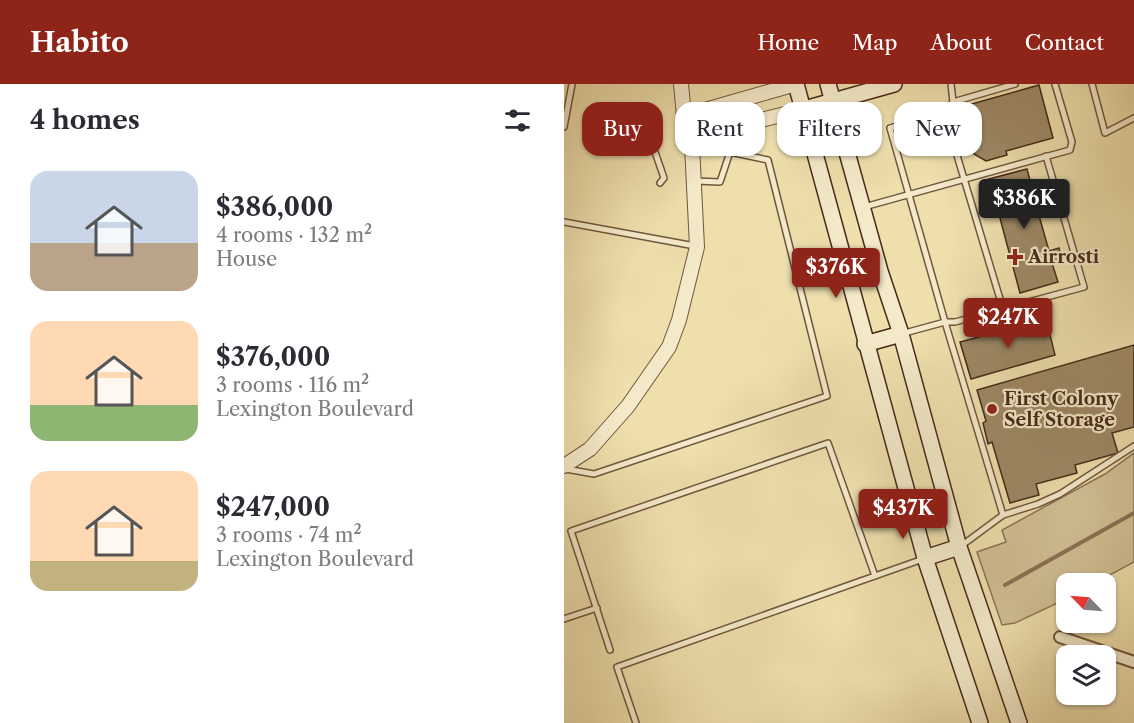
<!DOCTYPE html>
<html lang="en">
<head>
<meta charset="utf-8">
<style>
  :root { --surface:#fff; --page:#f7f7f7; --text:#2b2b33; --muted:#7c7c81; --accent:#8f2418 }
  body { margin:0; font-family:"Libre Caslon Text",serif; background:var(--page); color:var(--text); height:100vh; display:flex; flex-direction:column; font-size:22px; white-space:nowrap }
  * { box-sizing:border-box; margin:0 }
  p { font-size:20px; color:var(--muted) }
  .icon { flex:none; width:33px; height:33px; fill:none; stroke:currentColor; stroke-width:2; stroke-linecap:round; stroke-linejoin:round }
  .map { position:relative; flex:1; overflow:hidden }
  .sheet { display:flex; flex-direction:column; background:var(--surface); width:564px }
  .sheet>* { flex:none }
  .hud { position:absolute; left:18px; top:18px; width:462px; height:54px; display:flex; gap:12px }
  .needle { width:39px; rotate:295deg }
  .buttons { position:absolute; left:492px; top:489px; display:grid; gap:12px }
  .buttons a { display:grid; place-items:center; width:60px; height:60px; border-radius:12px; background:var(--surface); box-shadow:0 2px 4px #0004; font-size:30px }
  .price { position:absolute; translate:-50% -51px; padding:0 14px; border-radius:6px; background:var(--accent); color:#fff; font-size:20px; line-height:39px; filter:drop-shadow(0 2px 3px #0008) }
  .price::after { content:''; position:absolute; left:50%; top:36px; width:18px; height:14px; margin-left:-9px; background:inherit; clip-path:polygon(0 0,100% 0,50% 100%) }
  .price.selected { background:#222; color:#fff }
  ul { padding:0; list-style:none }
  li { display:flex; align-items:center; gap:18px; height:150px; padding:0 30px }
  li span { display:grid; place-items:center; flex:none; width:168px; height:120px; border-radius:18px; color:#555 }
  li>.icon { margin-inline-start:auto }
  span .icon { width:72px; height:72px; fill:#fffc; stroke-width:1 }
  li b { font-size:26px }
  h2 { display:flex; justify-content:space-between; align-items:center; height:72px; padding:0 30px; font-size:26px }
  .pill { padding:0 21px; border-radius:18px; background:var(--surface); box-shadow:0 2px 4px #0004; font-size:21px; line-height:54px }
  .pill.selected { background:var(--accent); color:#fff }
  header { display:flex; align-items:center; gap:36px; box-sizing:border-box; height:84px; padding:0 30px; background:var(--accent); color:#fff }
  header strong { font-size:28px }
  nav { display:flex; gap:33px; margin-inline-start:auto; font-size:21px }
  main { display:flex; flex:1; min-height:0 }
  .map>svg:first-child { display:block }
  .green { fill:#d1c094; stroke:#8c7456; stroke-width:1.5 }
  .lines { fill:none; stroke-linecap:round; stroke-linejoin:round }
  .stream { stroke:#897153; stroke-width:4 }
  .building { fill:#9d8865; stroke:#462918; stroke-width:1.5 }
  .service-casing { stroke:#70563d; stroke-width:8 }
  .minor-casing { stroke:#70563d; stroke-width:14 }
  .tertiary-casing { stroke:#70563d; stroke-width:16 }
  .secondary-casing { stroke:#462918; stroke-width:18 }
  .service { stroke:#f4eaca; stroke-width:5 }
  .minor { stroke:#f4eaca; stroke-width:10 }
  .tertiary { stroke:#f4eaca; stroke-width:14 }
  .secondary { stroke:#f4eaca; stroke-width:15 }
  .poi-dot { fill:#8f2418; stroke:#f4eaca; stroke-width:2 }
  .labels { text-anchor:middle; stroke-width:4.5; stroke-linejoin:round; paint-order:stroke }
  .poi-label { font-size:18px; font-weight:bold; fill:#462918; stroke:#f4eaca; text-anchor:start }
</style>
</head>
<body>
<header>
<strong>Habito</strong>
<nav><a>Home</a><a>Map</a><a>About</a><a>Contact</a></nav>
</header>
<main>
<section class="sheet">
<h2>4 homes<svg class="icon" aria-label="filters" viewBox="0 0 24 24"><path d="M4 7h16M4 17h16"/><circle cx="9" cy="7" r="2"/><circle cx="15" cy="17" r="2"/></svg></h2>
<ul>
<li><span style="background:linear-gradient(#c9d6e8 60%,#b9a48a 0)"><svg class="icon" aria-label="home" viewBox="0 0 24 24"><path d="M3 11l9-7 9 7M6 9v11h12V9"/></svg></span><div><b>$386,000</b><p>4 rooms · 132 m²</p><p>House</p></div></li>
<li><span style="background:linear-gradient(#ffd9b3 70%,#8fb573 0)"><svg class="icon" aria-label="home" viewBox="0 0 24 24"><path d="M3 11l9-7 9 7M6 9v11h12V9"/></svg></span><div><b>$376,000</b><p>3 rooms · 116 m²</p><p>Lexington Boulevard</p></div></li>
<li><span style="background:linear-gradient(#ffd9b3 75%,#c2b280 0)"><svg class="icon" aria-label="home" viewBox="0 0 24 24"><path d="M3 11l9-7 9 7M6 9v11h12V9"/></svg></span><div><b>$247,000</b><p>3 rooms · 74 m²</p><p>Lexington Boulevard</p></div></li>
</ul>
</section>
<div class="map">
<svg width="570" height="639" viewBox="0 0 570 639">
  <rect width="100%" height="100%" fill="#eedfad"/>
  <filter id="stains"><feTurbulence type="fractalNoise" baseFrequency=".00333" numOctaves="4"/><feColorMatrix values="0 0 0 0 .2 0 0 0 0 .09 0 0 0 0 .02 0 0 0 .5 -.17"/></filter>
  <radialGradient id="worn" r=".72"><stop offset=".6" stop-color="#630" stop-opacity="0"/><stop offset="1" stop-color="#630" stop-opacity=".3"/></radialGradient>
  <polygon class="green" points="570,369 570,478 531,499 502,500 502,515 451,539 438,541 413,468 442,458 438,446 541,390"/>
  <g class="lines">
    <polyline class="stream" points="441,501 570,429"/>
  </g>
  <g class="building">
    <polygon points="475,1 489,54 442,67 443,71 422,77 410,70 397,23"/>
    <polygon points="463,85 468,104 479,101 481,106 469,110 485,167 495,164 498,177 488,179 494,198 456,209 429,108 425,109 421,96"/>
    <polygon points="482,235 491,271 407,295 396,258"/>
    <polygon points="570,261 570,343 548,349 554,369 511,381 513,389 472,400 475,411 446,419 428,358 424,360 419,339 422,337 413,306"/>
  </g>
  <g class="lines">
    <g class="service-casing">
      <g id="service">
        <polyline points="387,0 389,18"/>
        <polyline points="528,0 541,49 570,34"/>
        <polyline points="380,28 326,44 381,238 439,431"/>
        <polyline points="0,43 8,0"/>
        <polyline points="91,68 100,94 96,99"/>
        <polyline points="300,123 506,66 508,58 491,0"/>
        <polyline points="0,138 131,162"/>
        <polyline points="439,225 380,28 389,18 451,0"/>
        <polyline points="337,250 381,238 391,238 520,203 482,72"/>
        <polyline points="2,385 30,390 263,312 204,76 166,68 156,98 132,97"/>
        <polyline points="397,462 439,431 474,420 496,410 570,362"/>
        <polyline points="0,535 33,524"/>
        <polyline points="46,566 7,447 264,359 311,492"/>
        <polyline points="72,639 53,583 359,475"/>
      </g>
    </g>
    <g class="minor-casing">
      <polyline id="minor" points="496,553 570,578"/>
    </g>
    <g class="tertiary-casing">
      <g id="tertiary">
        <polyline points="120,32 232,0"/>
        <polyline points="126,54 237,26"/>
        <polyline points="0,382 26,365 64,322 105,263 115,236 133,163 128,62 120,32 117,0"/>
      </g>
    </g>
    <g class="secondary-casing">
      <g id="secondary">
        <polyline points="232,0 361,474 416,639"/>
        <polyline points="264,0 316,187 337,250 395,463 455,639"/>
        <polyline points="237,26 330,0"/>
        <polyline points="301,260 337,250"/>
        <polyline points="361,474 395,463"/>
      </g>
    </g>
    <use href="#service" class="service"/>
    <use href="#minor" class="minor"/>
    <use href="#tertiary" class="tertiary"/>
    <use href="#secondary" class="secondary"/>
  </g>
  <g class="poi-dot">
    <path d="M448 164h6v6h6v6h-6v6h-6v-6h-6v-6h6z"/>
    <circle cx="428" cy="325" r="6"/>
  </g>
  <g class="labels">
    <g class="poi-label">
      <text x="464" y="179">Airrosti</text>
      <text x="440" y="321">First Colony<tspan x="440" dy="21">Self Storage</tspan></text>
    </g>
  </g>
  <rect width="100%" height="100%" filter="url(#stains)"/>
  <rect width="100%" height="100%" fill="url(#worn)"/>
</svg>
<div class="buttons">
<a><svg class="needle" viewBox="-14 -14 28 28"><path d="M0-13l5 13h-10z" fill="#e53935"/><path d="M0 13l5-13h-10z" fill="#7c7c81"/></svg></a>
<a><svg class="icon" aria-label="layers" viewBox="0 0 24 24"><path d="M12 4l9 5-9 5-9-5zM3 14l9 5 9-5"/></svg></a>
</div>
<b class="price selected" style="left:460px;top:146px">$386K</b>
<b class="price" style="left:272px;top:215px">$376K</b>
<b class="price" style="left:444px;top:265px">$247K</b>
<b class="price" style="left:339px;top:456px">$437K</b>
<div class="hud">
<a class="pill selected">Buy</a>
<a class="pill">Rent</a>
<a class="pill">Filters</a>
<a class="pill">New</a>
</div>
</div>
</main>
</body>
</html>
